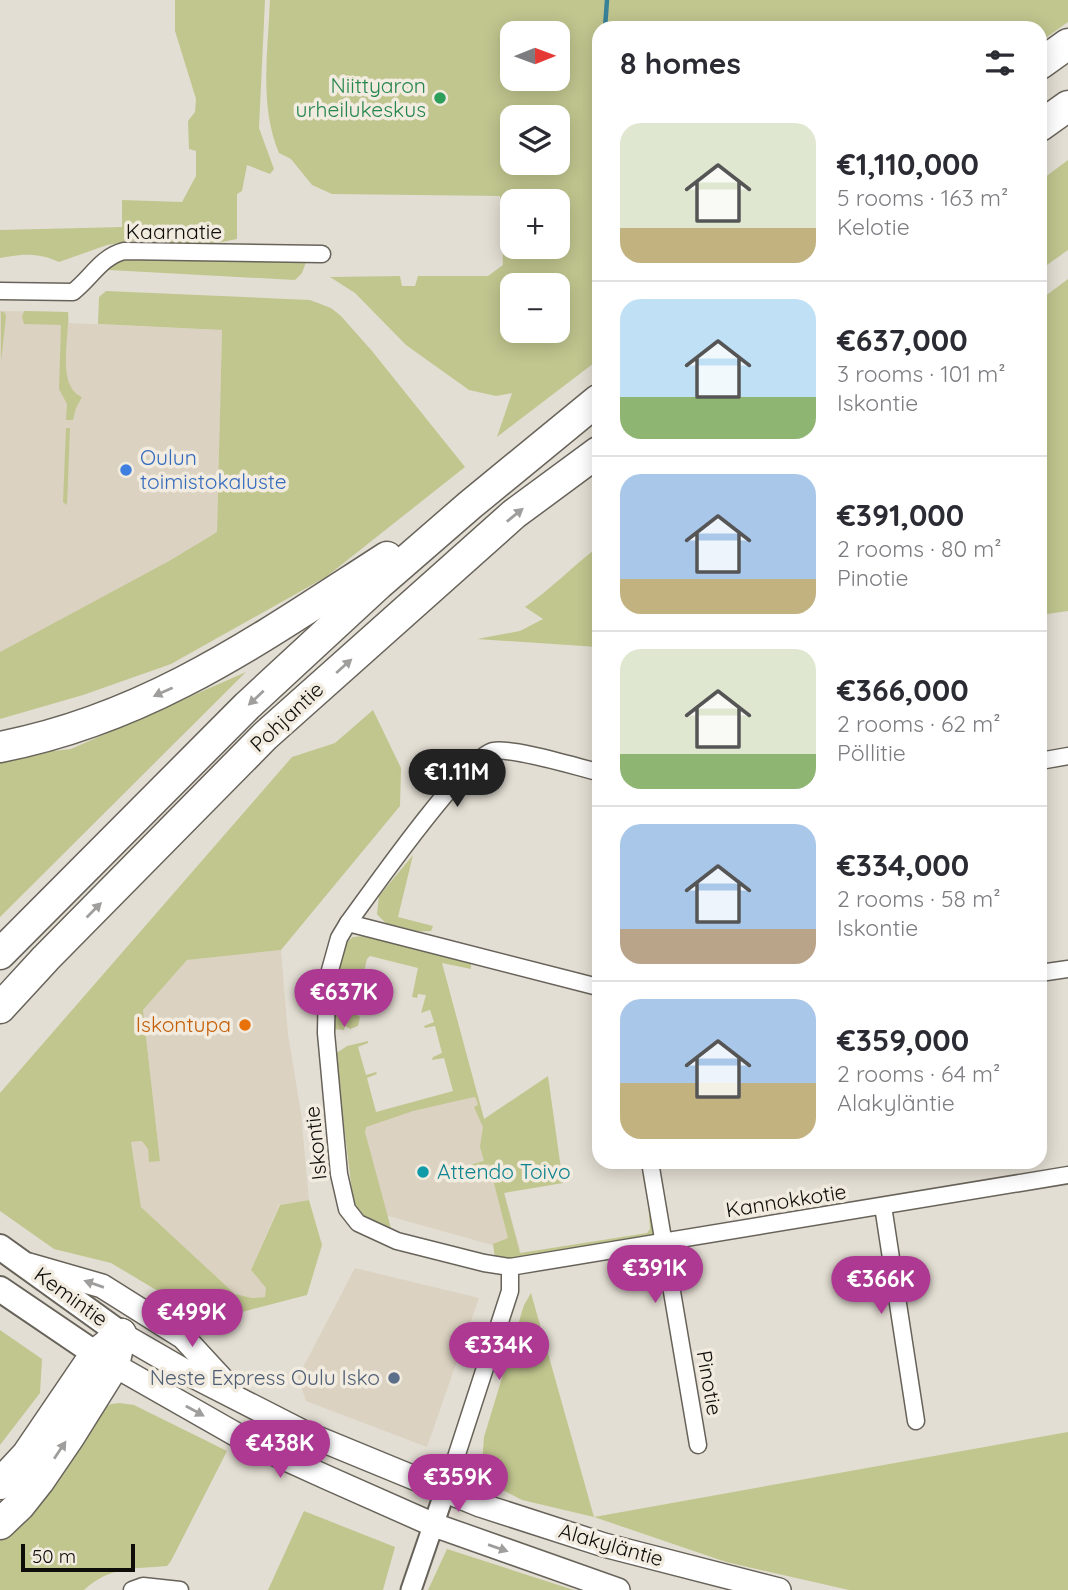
<!DOCTYPE html>
<html lang="en">
<head>
<meta charset="utf-8">
<style>
  :root { --surface:#fff; --page:#f2f2f3; --text:#2b2b33; --muted:#7c7c81; --line:#e1e1e2; --accent:#ad3992 }
  body { margin:0; font-family:Quicksand,sans-serif; background:var(--page); color:var(--text); height:100vh; display:flex; flex-direction:column; font-size:26px; white-space:nowrap }
  * { box-sizing:border-box; margin:0 }
  p { font-size:23px; color:var(--muted) }
  .icon { flex:none; width:38px; height:38px; fill:none; stroke:currentColor; stroke-width:2; stroke-linecap:round; stroke-linejoin:round }
  .map { position:relative; flex:1; overflow:hidden }
  .sheet { position:absolute; left:592px; top:21px; width:455px; height:1148px; display:flex; flex-direction:column; background:var(--surface); border-radius:21px; box-shadow:0 4px 18px #0003 }
  .sheet>* { flex:none }
  .needle { width:46px; rotate:89deg }
  .fabs { position:absolute; left:500px; top:21px; display:grid; gap:14px }
  .fabs a { display:grid; place-items:center; width:70px; height:70px; border-radius:14px; background:var(--surface); box-shadow:0 4px 18px #0003; font-size:35px }
  .scale { position:absolute; left:21px; bottom:18px; width:114px; box-sizing:border-box; padding-left:7px; border:4px solid #0f0d09; border-top:0; font-size:19px; line-height:24px; white-space:nowrap; color:#0f0d09; -webkit-text-stroke:5px #f1ebe0; paint-order:stroke }
  .price { position:absolute; translate:-50% -60px; padding:0 16px; border-radius:24px; background:var(--accent); color:#fff; font-size:23px; line-height:46px; filter:drop-shadow(0 2px 4px #0008) }
  .price::after { content:''; position:absolute; left:50%; top:42px; width:21px; height:16px; margin-left:-10px; background:inherit; clip-path:polygon(0 0,100% 0,50% 100%) }
  .price.current { background:#222; color:#fff }
  ul { padding:0; list-style:none }
  li { display:flex; align-items:center; gap:21px; height:175px; padding:0 28px }
  li+li { border-top:2px solid var(--line) }
  li span { display:grid; place-items:center; flex:none; width:196px; height:140px; border-radius:21px; color:#555 }
  li>.icon { margin-inline-start:auto }
  span .icon { width:84px; height:84px; fill:#fffc; stroke-width:1 }
  li b { font-size:30px }
  h2 { display:flex; justify-content:space-between; align-items:center; height:84px; padding:0 28px; font-size:30px }
  .map>svg:first-child { display:block }
  .built { fill:#dbd2c1 }
  .green { fill:#c1c68f; fill-rule:evenodd }
  .lines { fill:none; stroke-linecap:round; stroke-linejoin:round }
  .stream { stroke:#388298; stroke-width:4.5 }
  .minor-casing { stroke:#68635a; stroke-width:19 }
  .tertiary-casing { stroke:#68635a; stroke-width:23 }
  .secondary-casing { stroke:#68635a; stroke-width:26 }
  .primary-casing { stroke:#68635a; stroke-width:28 }
  .motorway-casing { stroke:#68635a; stroke-width:33 }
  .minor { stroke:#fff; stroke-width:16 }
  .tertiary { stroke:#fff; stroke-width:19 }
  .secondary { stroke:#fff; stroke-width:23 }
  .primary { stroke:#fff; stroke-width:24 }
  .motorway { stroke:#fff; stroke-width:30 }
  .oneway { fill:#9f9e9d }
  .leisure-dot { fill:#2e9e5b; stroke:#f1ebe0; stroke-width:2.5 }
  .shop-dot { fill:#3f7fe0; stroke:#f1ebe0; stroke-width:2.5 }
  .food-dot { fill:#e8710a; stroke:#f1ebe0; stroke-width:2.5 }
  .culture-dot { fill:#0f9aa8; stroke:#f1ebe0; stroke-width:2.5 }
  .service-dot { fill:#5c6f8a; stroke:#f1ebe0; stroke-width:2.5 }
  .labels { text-anchor:middle; stroke-width:7; stroke-linejoin:round; paint-order:stroke }
  .leisure-label { font-size:21px; fill:#27864d; stroke:#f1ebe0; text-anchor:end }
  .street-label { font-size:21px; fill:#0f0d09; stroke:#f1ebe0 }
  .shop-label { font-size:21px; fill:#366cbe; stroke:#f1ebe0; text-anchor:start }
  .food-label { font-size:21px; fill:#c56008; stroke:#f1ebe0; text-anchor:end }
  .culture-label { font-size:21px; fill:#0d838f; stroke:#f1ebe0; text-anchor:start }
  .service-label { font-size:21px; fill:#4e5e75; stroke:#f1ebe0; text-anchor:end }
</style>
</head>
<body>
<div class="map">
<svg width="1068" height="1590" viewBox="0 0 1068 1590">
  <rect width="100%" height="100%" fill="#e3ded3"/>
  <g class="built">
    <polygon points="0,311 68,312 69,323 222,330 217,532 169,561 0,652"/>
    <polygon points="281,950 288,1034 301,1113 309,1200 279,1205 251,1270 266,1288 265,1297 252,1298 235,1294 141,1207 131,1142 142,1141 160,1161 143,1010 187,960"/>
    <polygon points="477,1093 521,1253 363,1209 353,1127"/>
    <polygon points="355,1268 479,1298 427,1447 306,1401 298,1377"/>
  </g>
  <g class="green">
    <path d="M175,0H265L259,128L274,169L270,174L247,165L242,191L237,194V239L212,244L192,246L139,240L107,245L59,262C38,252 22,254 0,258V230L122,227V200L182,202L196,176V151L189,149L188,121L195,112L196,99L175,31Z"/>
    <path d="M270,0H1068V22L1040,42V28H598V360L497,437L512,393L496,396L469,390L406,345L355,293L330,277L400,276L402,286H415L418,276H488L503,265L500,196L332,194L312,185L291,159L279,153C259,105 268,51 270,0ZM513,33H558V79H513ZM513,117H558V163H513ZM513,201H558V247H513ZM513,285H558V331H513Z"/>
    <polygon points="1068,160 1068,250 1040,270 1040,181"/>
    <polygon points="140,254 306,262 302,273 295,280 109,270 108,268 110,264"/>
    <polygon points="1068,279 1068,611 1040,615 1040,300"/>
    <polygon points="106,291 310,300 331,308 341,316 372,351 465,467 326,577 171,664 83,695 0,719 0,652 169,561 217,532 222,330 98,324 99,297"/>
    <polygon points="1,311 5,313 6,317 1,362"/>
    <path d="M24,311L68,312C70,336 56,386 82,397L76,408L73,420H66L67,404L59,389L61,325L24,324L22,317Z"/>
    <polygon points="66,428 70,428 67,505 63,502"/>
    <path d="M598,547V647L477,639L520,631L543,619L525,607C551,589 573,566 598,547Z"/>
    <polygon points="246,672 0,917 0,757 71,749"/>
    <polygon points="373,710 401,768 400,806 281,950 187,960 143,1010 160,1161 149,1162 148,1149 142,1141 131,1142 141,1207 235,1294 252,1298 265,1297 266,1288 251,1270 280,1205 309,1200 322,1245 307,1295 242,1312 211,1310 168,1297 111,1263 54,1249 0,1211 0,1093 292,757 335,743"/>
    <path d="M413,855L398,917L433,926L431,931C404,932 396,936 377,914L379,896Z"/>
    <path d="M364,936L471,962V969L442,963L484,1119L548,1076L563,1183L504,1193L520,1253L647,1233L650,1229L648,1201H651L654,1233L652,1237L523,1259L495,1258L493,1244L508,1238L489,1164L471,1169L470,1165L484,1161L480,1147L483,1127L474,1107L478,1105L476,1098L474,1097L413,1111L366,1127L365,1132L392,1232L362,1217L353,1199L335,1054L347,1046L368,1041V1043L358,1047L366,1075L376,1072L377,1074L367,1078L376,1112L453,1091L444,1058L432,1060L433,1057L442,1053L435,1026L425,1028L424,1026L434,1022L430,1010L421,1013L426,995L418,994L417,998L412,997L418,968L370,956L367,959L354,1013L360,1017L358,1026L350,1029L345,1026L344,1030L332,1029C333,1004 330,953 353,937Z"/>
    <polygon points="531,1293 594,1517 1068,1432 1068,1590 849,1590 726,1562 594,1517 522,1500 495,1486 482,1463 484,1437 524,1305"/>
    <polygon points="0,1330 42,1359 40,1393 0,1445"/>
    <path d="M119,1403L134,1405L227,1451L171,1561L167,1566C133,1569 110,1566 84,1590H0V1536L101,1410L111,1404Z"/>
    <polygon points="304,1511 395,1547 383,1590 268,1590"/>
    <polygon points="447,1549 574,1590 428,1590"/>
  </g>
  <g class="lines">
    <polyline class="stream" points="605,28 607,0"/>
    <g class="minor-casing">
      <g id="minor">
        <path d="M0,291L73,292C92,277 101,257 124,251L322,254"/>
        <polyline points="1040,761 1068,756"/>
        <path d="M348,923C371,892 463,759 493,751C512,747 577,767 598,772"/>
        <polyline points="1040,973 1068,969"/>
        <polyline points="598,987 348,923 339,938 327,981 326,1033 339,1174 347,1209 358,1223 397,1241 484,1263 510,1267 1068,1175"/>
        <polyline points="650,1162 698,1445"/>
        <polyline points="883,1206 916,1421"/>
        <polyline points="445,1491 510,1291 510,1267"/>
        <polyline points="132,1590 143,1586 180,1590"/>
      </g>
    </g>
    <g class="tertiary-casing">
      <polyline id="tertiary" points="411,1590 445,1491"/>
    </g>
    <g class="secondary-casing">
      <g id="secondary">
        <polyline points="29,1265 102,1286 183,1337 231,1389"/>
        <polyline points="121,1334 197,1378 305,1433 480,1505 604,1545 779,1590"/>
        <polyline points="114,1365 251,1443 328,1478 434,1525 618,1590"/>
      </g>
    </g>
    <g class="primary-casing">
      <g id="primary">
        <polyline points="0,1247 121,1334"/>
        <polyline points="0,1289 109,1363"/>
      </g>
    </g>
    <g class="motorway-casing">
      <g id="motorway">
        <polyline points="1040,64 1068,44"/>
        <polyline points="1040,126 1068,106"/>
        <path d="M0,747C150,718 261,638 387,557"/>
        <polyline points="0,954 247,706 379,584 470,505 598,400"/>
        <polyline points="0,1008 46,958 265,736 514,514 598,452"/>
        <polyline points="0,1484 27,1455 95,1355 121,1334"/>
        <polyline points="0,1524 20,1505 39,1481 69,1437 114,1365 121,1334"/>
      </g>
    </g>
    <use href="#minor" class="minor"/>
    <use href="#tertiary" class="tertiary"/>
    <use href="#secondary" class="secondary"/>
    <use href="#primary" class="primary"/>
    <use href="#motorway" class="motorway"/>
  </g>
  <defs><path id="oneway-solid" d="M-6-.8H1V-3.2L6.5 0L1 3.2V.8H-6Z" transform="scale(1.75)"/></defs>
  <g class="oneway">
    <use href="#oneway-solid" transform="translate(515 515) rotate(-39)"/>
    <use href="#oneway-solid" transform="translate(344 666) rotate(-42)"/>
    <use href="#oneway-solid" transform="translate(163 692) rotate(156)"/>
    <use href="#oneway-solid" transform="translate(256 698) rotate(137)"/>
    <use href="#oneway-solid" transform="translate(94 910) rotate(-45)"/>
    <use href="#oneway-solid" transform="translate(94 1284) rotate(-161)"/>
    <use href="#oneway-solid" transform="translate(195 1411) rotate(29)"/>
    <use href="#oneway-solid" transform="translate(60 1450) rotate(-56)"/>
    <use href="#oneway-solid" transform="translate(498 1548) rotate(19)"/>
  </g>
  <circle class="leisure-dot" cx="440" cy="98" r="7"/>
  <circle class="shop-dot" cx="126" cy="470" r="7"/>
  <circle class="food-dot" cx="245" cy="1025" r="7"/>
  <circle class="culture-dot" cx="423" cy="1172" r="7"/>
  <circle class="service-dot" cx="394" cy="1378" r="7"/>
  <g class="labels">
    <g class="leisure-label">
      <text x="426" y="93">Niittyaron<tspan x="426" dy="24">urheilukeskus</tspan></text>
    </g>
    <g class="street-label">
      <text x="174" y="239">Kaarnatie</text>
      <text transform="translate(287 717) rotate(-43)" y="7">Pohjantie</text>
      <text transform="translate(316 1143) rotate(-96)" y="7">Iskontie</text>
      <text transform="translate(786 1201) rotate(-9)" y="7">Kannokkotie</text>
      <text transform="translate(71 1297) rotate(36)" y="7">Kemintie</text>
      <text transform="translate(709 1383) rotate(80)" y="7">Pinotie</text>
      <text transform="translate(611 1545) rotate(16)" y="7">Alakyläntie</text>
    </g>
    <g class="shop-label">
      <text x="140" y="465">Oulun<tspan x="140" dy="24">toimistokaluste</tspan></text>
    </g>
    <g class="food-label">
      <text x="231" y="1032">Iskontupa</text>
    </g>
    <g class="culture-label">
      <text x="437" y="1179">Attendo Toivo</text>
    </g>
    <g class="service-label">
      <text x="380" y="1385">Neste Express Oulu Isko</text>
    </g>
  </g>
</svg>
<div class="fabs">
<a><svg class="needle" viewBox="-14 -14 28 28"><path d="M0-13l5 13h-10z" fill="#e53935"/><path d="M0 13l5-13h-10z" fill="#7c7c81"/></svg></a>
<a><svg class="icon" aria-label="layers" viewBox="0 0 24 24"><path d="M12 4l9 5-9 5-9-5zM3 14l9 5 9-5"/></svg></a>
<a>+</a>
<a>−</a>
</div>
<div class="scale">50 m</div>
<b class="price current" style="left:457px;top:809px">€1.11M</b>
<b class="price" style="left:344px;top:1029px">€637K</b>
<b class="price" style="left:655px;top:1305px">€391K</b>
<b class="price" style="left:881px;top:1316px">€366K</b>
<b class="price" style="left:192px;top:1349px">€499K</b>
<b class="price" style="left:499px;top:1382px">€334K</b>
<b class="price" style="left:280px;top:1480px">€438K</b>
<b class="price" style="left:458px;top:1514px">€359K</b>
<section class="sheet">
<h2>8 homes<svg class="icon" aria-label="filters" viewBox="0 0 24 24"><path d="M4 7h16M4 17h16"/><circle cx="9" cy="7" r="2"/><circle cx="15" cy="17" r="2"/></svg></h2>
<ul>
<li><span style="background:linear-gradient(#dfe7d0 75%,#c2b280 0)"><svg class="icon" aria-label="home" viewBox="0 0 24 24"><path d="M3 11l9-7 9 7M6 9v11h12V9"/></svg></span><div><b>€1,110,000</b><p>5 rooms · 163 m²</p><p>Kelotie</p></div></li>
<li><span style="background:linear-gradient(#bfe0f5 70%,#8fb573 0)"><svg class="icon" aria-label="home" viewBox="0 0 24 24"><path d="M3 11l9-7 9 7M6 9v11h12V9"/></svg></span><div><b>€637,000</b><p>3 rooms · 101 m²</p><p>Iskontie</p></div></li>
<li><span style="background:linear-gradient(#a9c7e8 75%,#c2b280 0)"><svg class="icon" aria-label="home" viewBox="0 0 24 24"><path d="M3 11l9-7 9 7M6 9v11h12V9"/></svg></span><div><b>€391,000</b><p>2 rooms · 80 m²</p><p>Pinotie</p></div></li>
<li><span style="background:linear-gradient(#dfe7d0 75%,#8fb573 0)"><svg class="icon" aria-label="home" viewBox="0 0 24 24"><path d="M3 11l9-7 9 7M6 9v11h12V9"/></svg></span><div><b>€366,000</b><p>2 rooms · 62 m²</p><p>Pöllitie</p></div></li>
<li><span style="background:linear-gradient(#a9c7e8 75%,#b9a48a 0)"><svg class="icon" aria-label="home" viewBox="0 0 24 24"><path d="M3 11l9-7 9 7M6 9v11h12V9"/></svg></span><div><b>€334,000</b><p>2 rooms · 58 m²</p><p>Iskontie</p></div></li>
<li><span style="background:linear-gradient(#a9c7e8 60%,#c2b280 0)"><svg class="icon" aria-label="home" viewBox="0 0 24 24"><path d="M3 11l9-7 9 7M6 9v11h12V9"/></svg></span><div><b>€359,000</b><p>2 rooms · 64 m²</p><p>Alakyläntie</p></div></li>
</ul>
</section>
</div>
</body>
</html>
